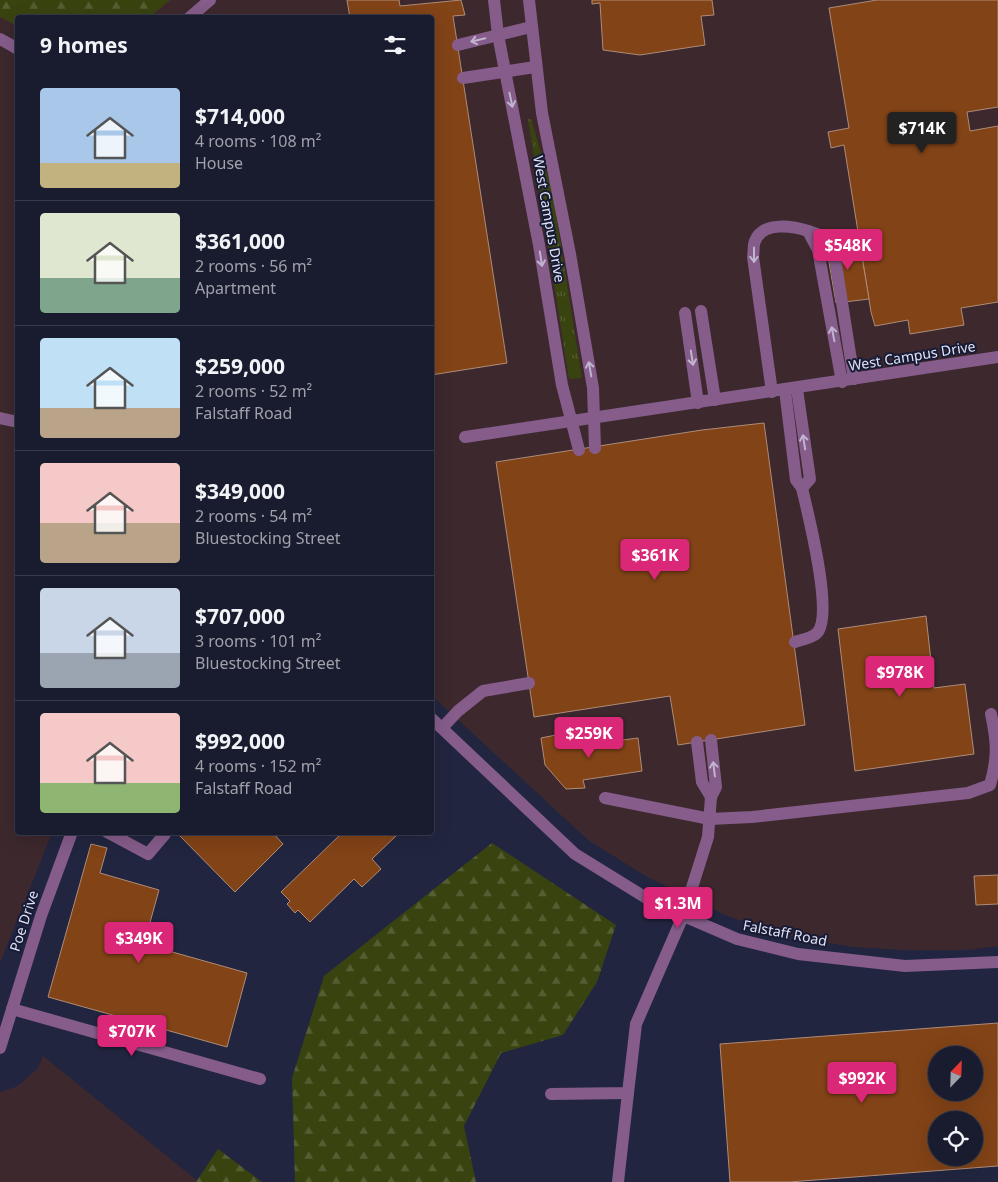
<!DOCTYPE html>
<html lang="en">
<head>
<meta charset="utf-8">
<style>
  :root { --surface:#191c2f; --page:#222537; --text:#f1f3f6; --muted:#9fa1aa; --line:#373a4b; --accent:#db2777 }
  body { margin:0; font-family:"Noto Sans",sans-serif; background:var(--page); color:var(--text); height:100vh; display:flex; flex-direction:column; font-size:19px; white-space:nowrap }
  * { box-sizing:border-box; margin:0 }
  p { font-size:16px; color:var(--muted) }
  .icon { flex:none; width:28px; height:28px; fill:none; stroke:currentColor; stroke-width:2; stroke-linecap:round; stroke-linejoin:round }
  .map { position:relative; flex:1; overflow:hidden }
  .drawer { position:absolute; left:15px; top:15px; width:419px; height:820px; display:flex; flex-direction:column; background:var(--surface); border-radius:5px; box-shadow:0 5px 20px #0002,0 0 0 1px var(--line) }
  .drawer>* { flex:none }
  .needle { width:32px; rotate:23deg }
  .tools { position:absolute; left:928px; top:1046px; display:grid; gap:10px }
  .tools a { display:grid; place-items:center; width:55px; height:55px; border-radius:50%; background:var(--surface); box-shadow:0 5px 20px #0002,0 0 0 1px var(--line); font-size:25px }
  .price { position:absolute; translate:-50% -42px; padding:0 11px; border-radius:5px; background:var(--accent); color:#fff; font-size:16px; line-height:32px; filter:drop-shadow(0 1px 2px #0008) }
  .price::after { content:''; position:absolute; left:50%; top:30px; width:15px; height:11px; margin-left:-8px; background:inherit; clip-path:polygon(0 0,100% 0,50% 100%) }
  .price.active { background:#222; color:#fff }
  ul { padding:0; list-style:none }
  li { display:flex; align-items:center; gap:15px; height:125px; padding:0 25px }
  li+li { border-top:1px solid var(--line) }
  li span { display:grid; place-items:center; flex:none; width:140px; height:100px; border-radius:5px; color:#555 }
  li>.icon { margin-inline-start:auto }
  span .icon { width:60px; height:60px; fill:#fffc; stroke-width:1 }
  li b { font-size:21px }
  h2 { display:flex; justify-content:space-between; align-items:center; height:60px; padding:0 25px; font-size:21px }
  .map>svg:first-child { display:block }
  .medical { fill:#3c282d }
  .grass { fill:url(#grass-tufts) }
  .forest { fill:url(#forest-firs) }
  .building { fill:#824317; stroke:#ae8c79; fill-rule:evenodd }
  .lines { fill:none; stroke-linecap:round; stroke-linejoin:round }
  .minor { stroke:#855c8a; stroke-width:12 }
  .oneway { stroke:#c0b4d0 }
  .labels { text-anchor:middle; stroke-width:4; stroke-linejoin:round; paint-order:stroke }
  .street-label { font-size:14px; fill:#e0e4f6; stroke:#181b35 }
</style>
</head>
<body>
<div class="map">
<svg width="998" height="1182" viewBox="0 0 998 1182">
  <defs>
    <pattern id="grass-tufts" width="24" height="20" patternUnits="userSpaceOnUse" patternTransform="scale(1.25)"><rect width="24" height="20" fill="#394310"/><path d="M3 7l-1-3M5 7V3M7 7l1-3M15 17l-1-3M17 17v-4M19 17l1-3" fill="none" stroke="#555e33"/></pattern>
    <pattern id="forest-firs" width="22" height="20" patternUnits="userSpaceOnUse" patternTransform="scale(1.25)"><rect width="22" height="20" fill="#394310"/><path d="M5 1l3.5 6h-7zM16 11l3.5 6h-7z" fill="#555e33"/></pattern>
  </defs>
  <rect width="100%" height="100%" fill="#21253f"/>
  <g class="medical">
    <polygon points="0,0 998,0 998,946 969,950 903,950 853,947 788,936 727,916 647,877 588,840 431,695 431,18 18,18 18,832 52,833 0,963"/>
    <polygon points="43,1056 199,1182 0,1182 0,1092 18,1086 38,1068"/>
  </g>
  <polygon class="grass" points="528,119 531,119 552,190 582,378 569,379"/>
  <g class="forest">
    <polygon points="0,0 170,0 150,17 18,18 17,26 0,17"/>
    <polygon points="492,843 616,925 597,982 563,1035 501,1053 464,1126 476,1182 295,1182 292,1078 324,976"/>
    <polygon points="218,1149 262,1182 196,1182"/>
  </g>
  <g class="building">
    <polygon points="347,0 399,0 400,6 461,0 465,15 453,16 507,363 431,375 431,18 350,18"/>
    <polygon points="592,0 712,0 714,15 701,16 705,45 640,55 603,50 600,3 592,4"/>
    <polygon points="877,0 998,0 998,107 967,112 970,131 998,126 998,302 961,308 964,325 910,334 908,320 875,326 871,312 844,145 831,148 828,132 849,128 829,8"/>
    <polygon points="859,239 869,299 836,303 826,245"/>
    <polygon points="764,423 805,725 678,745 670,696 534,717 496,462 702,430"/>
    <polygon points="926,616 934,688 965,684 974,754 855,771 838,629"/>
    <polygon points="571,732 576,746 638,738 642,771 583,780 585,788 566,789 545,765 541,738"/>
    <polygon points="176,832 272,832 283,844 235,892"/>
    <polygon points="343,832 400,832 372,859 381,869 362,887 354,879 310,922 298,910 295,913 287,904 290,901 281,892"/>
    <polygon points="91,844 107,848 100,873 159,890 144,944 247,973 227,1047 48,997"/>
    <polygon points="998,875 998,904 976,905 974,876"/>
    <path d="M998,1023V1166L789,1182H730L720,1044ZM936,1055H974V1092H936ZM936,1120H974V1158H936Z"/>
  </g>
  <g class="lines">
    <g class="minor">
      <polyline points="494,0 498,35 539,245 562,385 579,450"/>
      <polyline points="529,0 542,113 570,254 593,388 595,448"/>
      <polyline points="189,18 210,0"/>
      <polyline points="0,39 18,49"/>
      <polyline points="458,45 531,27"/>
      <polyline points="463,78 535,67"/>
      <polyline points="808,231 832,239 854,379"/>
      <polyline points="701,311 715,400"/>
      <polyline points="685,313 698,403"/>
      <polyline points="797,389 810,479 802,488"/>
      <path d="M785,390L796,480L802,488C808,514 834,615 817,633C812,638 801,640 795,642"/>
      <path d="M772,392L753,257C754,252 753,245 755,241C763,221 793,226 808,231L818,250L842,382"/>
      <polyline points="0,418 18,422"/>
      <polyline points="465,437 998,357"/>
      <polyline points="431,718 575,854 656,904 737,939 798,954 905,966 998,962"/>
      <polyline points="442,728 458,711 483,691 529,683"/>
      <polyline points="697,742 702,782 711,797"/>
      <path d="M605,798L710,819L752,817L968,793L990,785C998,757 997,742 991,714"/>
      <polyline points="107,832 148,854 165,834"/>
      <polyline points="12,1009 260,1079"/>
      <polyline points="0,1048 41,916 72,832"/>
      <polyline points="551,1094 628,1093 636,1024 683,916 708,837 711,797 716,787 711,740"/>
      <polyline points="618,1182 628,1093"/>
    </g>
  </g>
  <defs><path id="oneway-shaft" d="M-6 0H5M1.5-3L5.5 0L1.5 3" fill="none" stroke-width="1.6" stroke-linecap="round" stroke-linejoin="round" transform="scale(1.25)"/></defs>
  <g class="oneway">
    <use href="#oneway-shaft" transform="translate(478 40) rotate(167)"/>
    <use href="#oneway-shaft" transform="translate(511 100) rotate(78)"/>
    <use href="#oneway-shaft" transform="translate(754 255) rotate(90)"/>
    <use href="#oneway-shaft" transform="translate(541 259) rotate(81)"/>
    <use href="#oneway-shaft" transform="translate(833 334) rotate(-101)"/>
    <use href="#oneway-shaft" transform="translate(692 358) rotate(81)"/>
    <use href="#oneway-shaft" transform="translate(590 369) rotate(-100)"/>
    <use href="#oneway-shaft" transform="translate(804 442) rotate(-99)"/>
    <use href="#oneway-shaft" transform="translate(714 769) rotate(-97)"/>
  </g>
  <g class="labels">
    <g class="street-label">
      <text transform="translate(549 219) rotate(80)" y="5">West Campus Drive</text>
      <text transform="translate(912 356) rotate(-9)" y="5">West Campus Drive</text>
      <text transform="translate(24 921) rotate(-72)" y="5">Poe Drive</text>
      <text transform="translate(785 933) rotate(11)" y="5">Falstaff Road</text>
    </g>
  </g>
</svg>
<div class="tools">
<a><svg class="needle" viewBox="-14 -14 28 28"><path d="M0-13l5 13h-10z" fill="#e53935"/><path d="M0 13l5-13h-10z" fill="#9fa1aa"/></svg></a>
<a><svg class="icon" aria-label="locate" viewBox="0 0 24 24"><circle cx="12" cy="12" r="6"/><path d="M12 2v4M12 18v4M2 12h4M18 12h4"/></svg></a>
</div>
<b class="price active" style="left:922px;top:154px">$714K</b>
<b class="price" style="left:848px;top:271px">$548K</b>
<b class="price" style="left:655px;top:581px">$361K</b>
<b class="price" style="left:900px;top:698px">$978K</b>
<b class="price" style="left:589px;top:759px">$259K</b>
<b class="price" style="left:678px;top:929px">$1.3M</b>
<b class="price" style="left:139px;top:964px">$349K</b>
<b class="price" style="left:132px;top:1057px">$707K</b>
<b class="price" style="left:862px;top:1104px">$992K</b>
<section class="drawer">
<h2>9 homes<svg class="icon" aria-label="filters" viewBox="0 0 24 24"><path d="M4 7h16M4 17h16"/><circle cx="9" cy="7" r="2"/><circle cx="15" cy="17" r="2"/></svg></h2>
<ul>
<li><span style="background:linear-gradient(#a9c7e8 75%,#c2b280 0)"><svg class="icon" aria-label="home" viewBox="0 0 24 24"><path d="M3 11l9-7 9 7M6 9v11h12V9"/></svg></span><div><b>$714,000</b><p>4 rooms · 108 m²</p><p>House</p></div></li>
<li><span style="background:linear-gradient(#dfe7d0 65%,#7fa58c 0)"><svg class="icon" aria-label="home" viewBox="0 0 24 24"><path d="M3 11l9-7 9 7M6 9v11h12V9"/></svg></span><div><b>$361,000</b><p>2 rooms · 56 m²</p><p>Apartment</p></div></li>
<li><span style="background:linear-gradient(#bfe0f5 70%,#b9a48a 0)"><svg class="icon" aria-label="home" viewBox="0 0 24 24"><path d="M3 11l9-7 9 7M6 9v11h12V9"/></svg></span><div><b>$259,000</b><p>2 rooms · 52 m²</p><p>Falstaff Road</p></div></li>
<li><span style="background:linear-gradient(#f6c9c9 60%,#b9a48a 0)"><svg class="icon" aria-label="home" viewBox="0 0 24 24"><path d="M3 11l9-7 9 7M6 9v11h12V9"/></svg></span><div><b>$349,000</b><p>2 rooms · 54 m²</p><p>Bluestocking Street</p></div></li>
<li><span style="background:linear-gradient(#c9d6e8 65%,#9aa5b1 0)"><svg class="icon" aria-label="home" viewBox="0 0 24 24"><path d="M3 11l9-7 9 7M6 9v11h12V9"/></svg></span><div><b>$707,000</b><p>3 rooms · 101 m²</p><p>Bluestocking Street</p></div></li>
<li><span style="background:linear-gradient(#f6c9c9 70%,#8fb573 0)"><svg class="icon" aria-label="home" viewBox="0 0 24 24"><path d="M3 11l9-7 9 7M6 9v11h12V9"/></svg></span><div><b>$992,000</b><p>4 rooms · 152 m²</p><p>Falstaff Road</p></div></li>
</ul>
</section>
</div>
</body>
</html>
